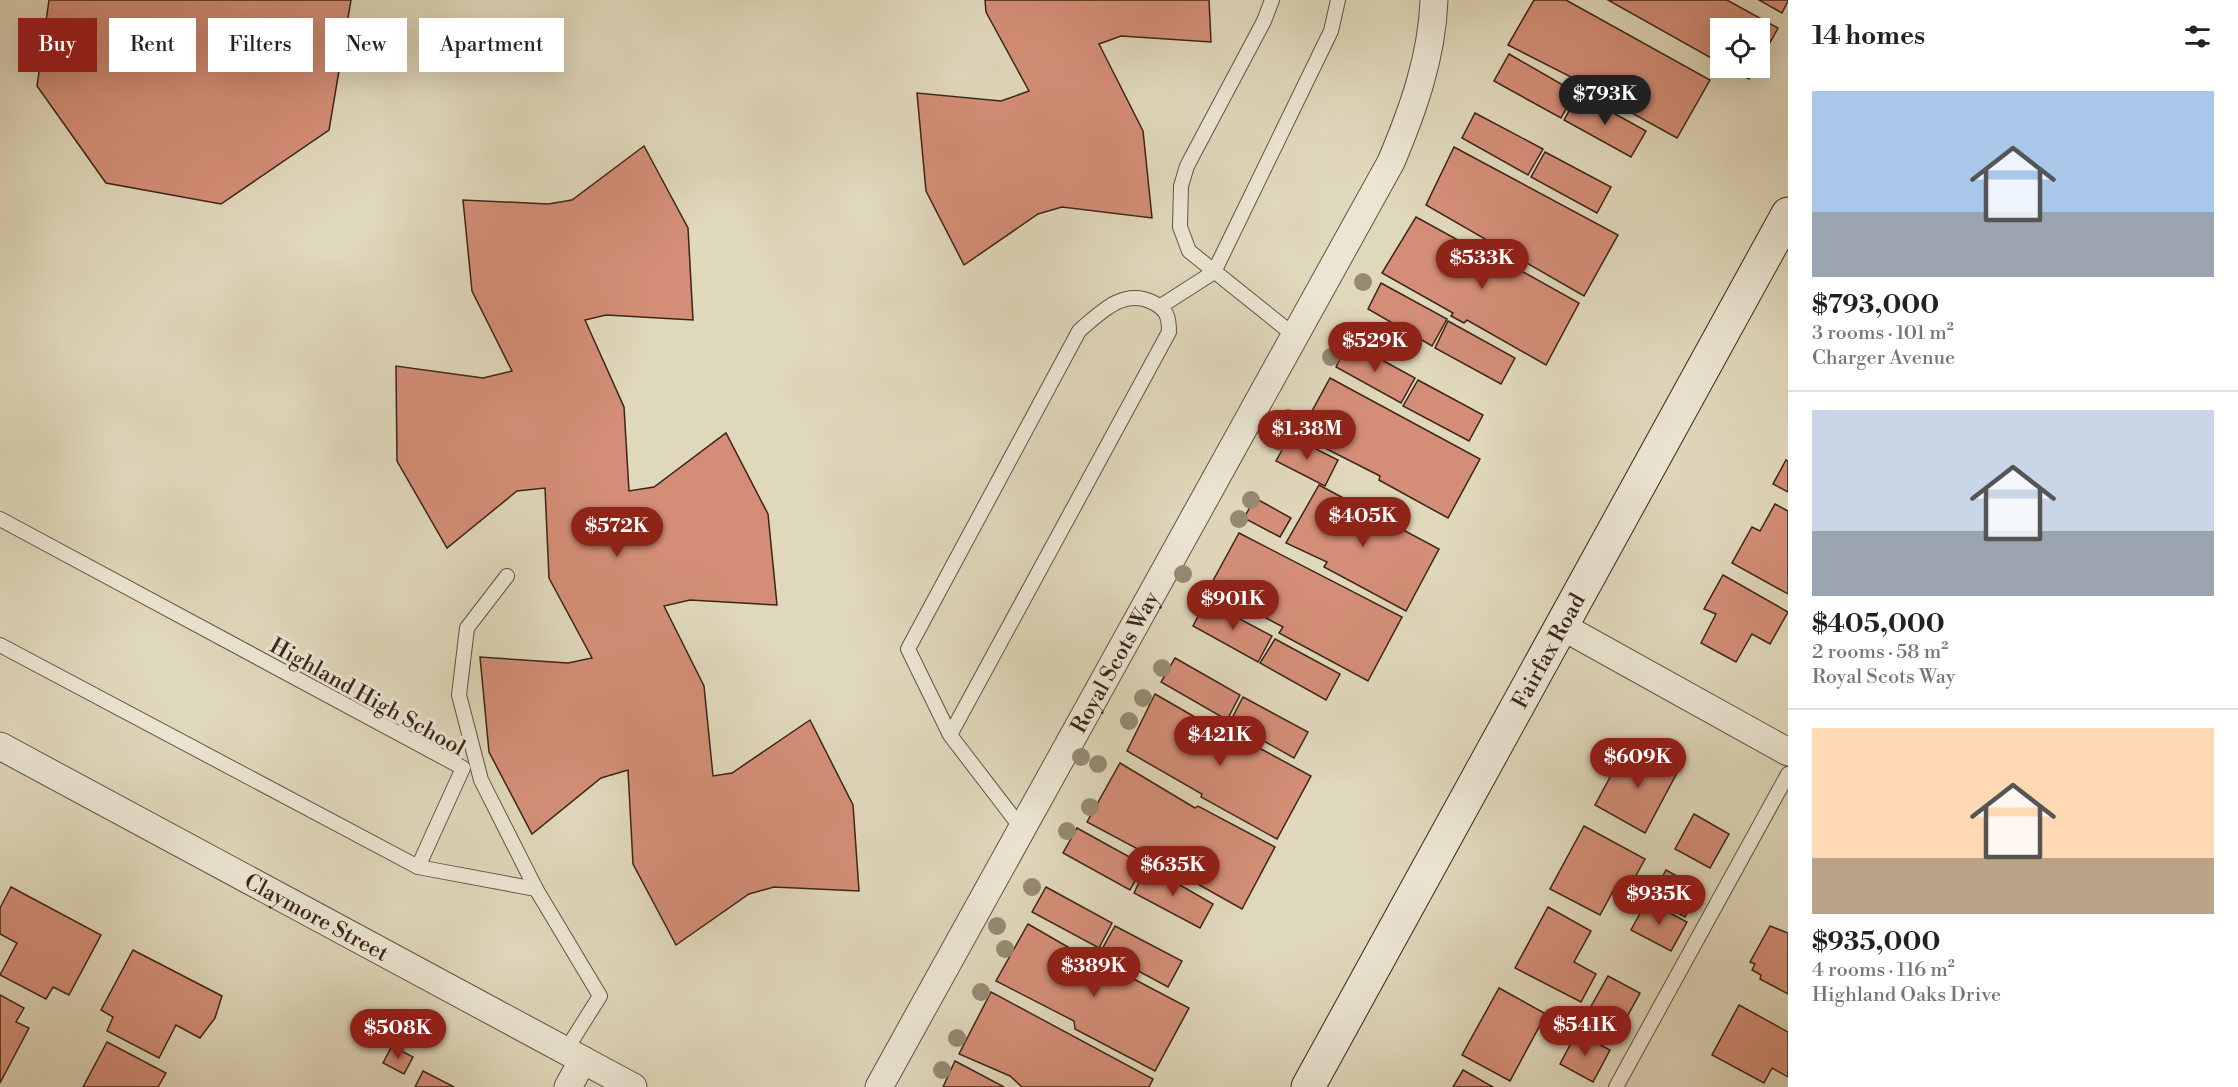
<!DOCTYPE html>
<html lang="en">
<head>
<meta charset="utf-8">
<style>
  :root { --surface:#fff; --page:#f6f6f6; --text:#222; --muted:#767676; --line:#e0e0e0; --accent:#8f2418 }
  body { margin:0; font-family:"Libre Bodoni",serif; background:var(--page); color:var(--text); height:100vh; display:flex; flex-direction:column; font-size:22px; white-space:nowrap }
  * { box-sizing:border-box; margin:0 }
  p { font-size:20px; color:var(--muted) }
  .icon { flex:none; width:33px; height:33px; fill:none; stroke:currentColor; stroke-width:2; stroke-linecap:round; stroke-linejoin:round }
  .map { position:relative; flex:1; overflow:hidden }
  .side { display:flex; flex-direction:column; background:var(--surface); width:450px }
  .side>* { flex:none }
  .banner { position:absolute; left:18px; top:18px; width:570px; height:54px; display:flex; gap:12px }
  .tools { position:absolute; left:1710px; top:18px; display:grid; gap:12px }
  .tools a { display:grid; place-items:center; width:60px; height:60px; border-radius:0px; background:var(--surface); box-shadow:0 6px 24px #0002; font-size:30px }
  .price { position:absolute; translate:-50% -51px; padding:0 14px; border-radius:21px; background:var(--accent); color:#fff; font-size:20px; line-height:39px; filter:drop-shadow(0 2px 3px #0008) }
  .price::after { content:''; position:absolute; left:50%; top:36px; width:18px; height:14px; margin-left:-9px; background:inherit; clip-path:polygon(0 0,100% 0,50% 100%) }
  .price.on { background:#222; color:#fff }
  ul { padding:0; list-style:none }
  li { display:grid; align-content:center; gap:12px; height:318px; padding:0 24px }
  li+li { border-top:2px solid var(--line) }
  li span { display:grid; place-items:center; height:186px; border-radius:0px; color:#555 }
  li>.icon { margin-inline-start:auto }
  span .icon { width:108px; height:108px; fill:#fffc; stroke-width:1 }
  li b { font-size:26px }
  h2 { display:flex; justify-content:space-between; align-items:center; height:72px; padding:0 24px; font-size:26px }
  .pill { padding:0 21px; border-radius:0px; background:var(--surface); box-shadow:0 6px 24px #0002; font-size:21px; line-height:54px }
  .pill.on { background:var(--accent); color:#fff }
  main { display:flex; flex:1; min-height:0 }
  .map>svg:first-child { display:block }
  .building { fill:#d48e77; stroke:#3c2418; stroke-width:1.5 }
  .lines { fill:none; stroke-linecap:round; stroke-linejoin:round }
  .lane-casing { stroke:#655141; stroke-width:16 }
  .street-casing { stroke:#655141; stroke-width:29 }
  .secondary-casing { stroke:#3c2418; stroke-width:35 }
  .lane { stroke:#ebe6d3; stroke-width:14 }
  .street { stroke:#ebe6d3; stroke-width:27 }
  .secondary { stroke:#ebe6d3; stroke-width:33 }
  .tree { fill:#968a72 }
  .labels { text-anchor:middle; stroke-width:6; stroke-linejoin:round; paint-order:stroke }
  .street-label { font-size:22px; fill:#3c2418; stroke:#ebe6d3 }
</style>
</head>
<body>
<main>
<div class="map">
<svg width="1788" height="1087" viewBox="0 0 1788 1087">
  <rect width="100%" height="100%" fill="#e0d8bb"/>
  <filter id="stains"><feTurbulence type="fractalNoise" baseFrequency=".00333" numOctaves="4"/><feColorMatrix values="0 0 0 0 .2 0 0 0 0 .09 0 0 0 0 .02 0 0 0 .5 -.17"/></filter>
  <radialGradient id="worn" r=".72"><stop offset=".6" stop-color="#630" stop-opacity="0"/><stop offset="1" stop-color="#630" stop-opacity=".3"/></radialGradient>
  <g class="building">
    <polygon points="49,0 351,0 329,130 221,204 106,183 37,86"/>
    <polygon points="985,0 1209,0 1211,42 1121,36 1099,44 1143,131 1152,218 1062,207 1038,214 964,265 926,191 917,93 1001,101 1029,91 986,12"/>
    <polygon points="1534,0 1566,0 1710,80 1677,138 1594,92 1592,97 1574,86 1577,80 1508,45"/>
    <polygon points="1608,0 1727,0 1778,28 1760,61 1760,28 1720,28 1720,63"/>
    <polygon points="1759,0 1788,0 1788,1 1782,13"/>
    <polygon points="1509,54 1575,92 1561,118 1494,81"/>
    <polygon points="1729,68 1756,68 1749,79"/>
    <polygon points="1579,94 1646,131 1631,157 1564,120"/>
    <polygon points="1475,113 1543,149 1528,175 1462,138"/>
    <polygon points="644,146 688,228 693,320 606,315 585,320 624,407 629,491 654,487 726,433 768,514 777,605 690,600 664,606 704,686 713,776 732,773 810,720 853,805 859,891 774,887 749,894 676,945 633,864 628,770 601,778 532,834 489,752 480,657 568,663 592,658 549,578 545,488 517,491 447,548 397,461 396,366 483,378 512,371 472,291 463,200 548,204 572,200"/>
    <polygon points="1454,147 1618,235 1584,296 1426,205"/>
    <polygon points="1545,152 1611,187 1597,213 1531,177"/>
    <polygon points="1416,217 1498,262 1500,259 1579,303 1546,365 1467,320 1464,323 1451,316 1453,313 1382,273"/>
    <polygon points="1381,283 1447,319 1432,346 1368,309"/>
    <polygon points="1448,321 1515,358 1501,384 1435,348"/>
    <polygon points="1349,342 1415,378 1401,403 1336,367"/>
    <polygon points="1330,378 1480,459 1448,518 1379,480 1380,476 1299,435"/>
    <polygon points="1418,380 1483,415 1469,441 1403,406"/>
    <polygon points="1290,436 1338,460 1325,486 1276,461"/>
    <polygon points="1786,460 1788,461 1788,492 1773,484"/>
    <polygon points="1319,485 1439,549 1406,611 1324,567 1327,562 1286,543"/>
    <polygon points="1255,498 1291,518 1280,537 1244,518"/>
    <polygon points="1775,504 1788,511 1788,594 1732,563 1752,527 1760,531"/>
    <polygon points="1239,533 1402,617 1368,681 1279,633 1283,627 1209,588"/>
    <polygon points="1723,575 1788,612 1770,644 1752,634 1736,662 1701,643 1716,614 1704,609"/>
    <polygon points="1206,601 1272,636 1258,662 1193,626"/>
    <polygon points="1275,639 1340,674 1326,700 1260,663"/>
    <polygon points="1175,658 1240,695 1227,720 1161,682"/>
    <polygon points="1155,694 1233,739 1237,736 1311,776 1277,839 1201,797 1202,794 1127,751"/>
    <polygon points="1243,697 1308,732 1294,758 1230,722"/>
    <polygon points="1637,746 1679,769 1645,833 1595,805 1614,770 1622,774"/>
    <polygon points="1120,763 1195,808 1198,806 1275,847 1242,909 1164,865 1162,868 1148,863 1151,856 1087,822"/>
    <polygon points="1694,814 1729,834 1710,868 1675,849"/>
    <polygon points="1584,826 1645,859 1628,890 1617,884 1600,915 1550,889"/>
    <polygon points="1077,828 1144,865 1130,890 1063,853"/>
    <polygon points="1147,866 1213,904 1200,928 1134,893"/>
    <polygon points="1666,870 1700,889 1685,917 1651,898"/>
    <polygon points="11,887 101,935 69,995 53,987 46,999 0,975 17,943 0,934 0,908"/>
    <polygon points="1046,887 1112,923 1099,948 1032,912"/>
    <polygon points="1647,901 1687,922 1671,951 1631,930"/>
    <polygon points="1548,907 1591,931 1574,962 1596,974 1581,1002 1515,968"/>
    <polygon points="1028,924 1106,969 1109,966 1189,1008 1155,1071 1075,1029 1074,1021 996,981"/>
    <polygon points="1115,926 1182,961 1168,987 1101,951"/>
    <polygon points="1770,926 1788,933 1788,994 1760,979 1761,975 1752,970 1755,964 1750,962"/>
    <polygon points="133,950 222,996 215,1018 200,1038 176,1025 159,1058 107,1031 113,1017 101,1010"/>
    <polygon points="1608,976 1640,993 1621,1028 1589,1010"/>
    <polygon points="1499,988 1546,1014 1510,1081 1462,1055"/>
    <polygon points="991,992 1153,1079 1149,1087 1022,1087 1010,1076 959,1054"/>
    <polygon points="0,995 24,1008 16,1022 29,1028 0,1083"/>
    <polygon points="1739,1005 1788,1032 1788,1077 1772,1068 1764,1083 1712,1055"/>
    <polygon points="1577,1032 1610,1050 1593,1082 1560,1064"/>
    <polygon points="107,1042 166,1073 158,1087 83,1087"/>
    <polygon points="392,1046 413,1057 404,1074 383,1063"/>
    <polygon points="955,1061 1004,1087 943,1087"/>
    <polygon points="1463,1070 1493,1087 1453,1087"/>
    <polygon points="423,1071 454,1087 415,1087"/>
  </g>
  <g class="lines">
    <g class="lane-casing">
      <g id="lane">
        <polyline points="1272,0 1264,21 1187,166 1181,186 1180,227 1189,251 1295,336"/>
        <polyline points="1161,306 1214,272 1331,31 1338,0"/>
        <polyline points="0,519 463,768 418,867"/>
        <polyline points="507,576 467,628 459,695 481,780 536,889 600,996 566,1050"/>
        <polyline points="0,645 418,867 536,889"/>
        <path d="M950,735L908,649L1079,331C1100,313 1123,288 1152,302C1167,309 1169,317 1169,332L950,735L1022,829"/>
        <polyline points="1616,1087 1788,774"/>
      </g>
    </g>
    <g class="street-casing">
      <g id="street">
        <polyline points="1563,627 1788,752"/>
        <path id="s1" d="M0,746L633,1087"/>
        <polyline points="568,1087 583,1060"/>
        <path id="s2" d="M879,1087L1391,162C1413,110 1432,57 1434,0"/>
      </g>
    </g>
    <g class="secondary-casing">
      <g id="secondary">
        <path id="s3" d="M1308,1087L1788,214"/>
      </g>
    </g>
    <use href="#lane" class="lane"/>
    <use href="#street" class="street"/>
    <use href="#secondary" class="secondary"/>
  </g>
  <g class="tree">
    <circle cx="1363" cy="282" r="9"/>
    <circle cx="1331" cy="357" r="9"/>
    <circle cx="1288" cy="418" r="9"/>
    <circle cx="1280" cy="442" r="9"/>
    <circle cx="1251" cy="500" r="9"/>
    <circle cx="1239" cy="519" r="9"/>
    <circle cx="1183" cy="574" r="9"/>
    <circle cx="1196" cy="605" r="9"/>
    <circle cx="1162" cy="668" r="9"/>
    <circle cx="1143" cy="698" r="9"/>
    <circle cx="1129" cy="721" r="9"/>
    <circle cx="1081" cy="757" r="9"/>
    <circle cx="1098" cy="764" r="9"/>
    <circle cx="1090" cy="807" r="9"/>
    <circle cx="1067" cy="831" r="9"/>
    <circle cx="1032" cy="887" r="9"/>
    <circle cx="997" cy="926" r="9"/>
    <circle cx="1005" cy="949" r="9"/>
    <circle cx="981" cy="992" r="9"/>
    <circle cx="957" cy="1038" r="9"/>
    <circle cx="942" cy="1070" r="9"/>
  </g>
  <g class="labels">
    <g class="street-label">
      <text dy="8" stroke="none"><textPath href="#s3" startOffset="498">Fairfax Road</textPath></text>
      <text dy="8" stroke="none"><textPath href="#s2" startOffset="486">Royal Scots Way</textPath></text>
      <text transform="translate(368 696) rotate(29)" y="8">Highland High School</text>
      <text dy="8" stroke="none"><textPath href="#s1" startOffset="360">Claymore Street</textPath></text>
    </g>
  </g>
  <rect width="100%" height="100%" filter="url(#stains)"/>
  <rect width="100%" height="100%" fill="url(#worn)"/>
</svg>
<div class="tools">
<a><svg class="icon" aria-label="locate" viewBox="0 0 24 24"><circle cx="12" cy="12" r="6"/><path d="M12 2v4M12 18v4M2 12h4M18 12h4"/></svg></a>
</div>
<b class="price on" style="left:1605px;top:126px">$793K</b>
<b class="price" style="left:1482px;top:290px">$533K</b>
<b class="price" style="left:1375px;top:373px">$529K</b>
<b class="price" style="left:1307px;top:461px">$1.38M</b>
<b class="price" style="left:1363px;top:548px">$405K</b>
<b class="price" style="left:617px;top:558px">$572K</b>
<b class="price" style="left:1233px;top:631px">$901K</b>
<b class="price" style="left:1220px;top:767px">$421K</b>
<b class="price" style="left:1638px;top:789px">$609K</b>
<b class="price" style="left:1173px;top:897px">$635K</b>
<b class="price" style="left:1659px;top:926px">$935K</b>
<b class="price" style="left:1094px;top:998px">$389K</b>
<b class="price" style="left:1585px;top:1057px">$541K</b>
<b class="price" style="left:398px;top:1060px">$508K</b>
<div class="banner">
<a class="pill on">Buy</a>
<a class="pill">Rent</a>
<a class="pill">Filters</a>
<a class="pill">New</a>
<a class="pill">Apartment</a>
</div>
</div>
<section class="side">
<h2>14 homes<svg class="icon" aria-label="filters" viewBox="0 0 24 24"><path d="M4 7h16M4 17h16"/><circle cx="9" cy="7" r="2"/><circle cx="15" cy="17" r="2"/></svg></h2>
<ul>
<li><span style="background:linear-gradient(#a9c7e8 65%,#9aa5b1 0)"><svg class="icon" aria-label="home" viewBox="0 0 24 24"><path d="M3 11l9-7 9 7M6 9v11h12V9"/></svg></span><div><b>$793,000</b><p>3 rooms · 101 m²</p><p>Charger Avenue</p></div></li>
<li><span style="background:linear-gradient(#c9d6e8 65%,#9aa5b1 0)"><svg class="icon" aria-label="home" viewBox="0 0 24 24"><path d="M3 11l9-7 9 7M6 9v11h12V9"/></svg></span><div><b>$405,000</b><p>2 rooms · 58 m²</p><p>Royal Scots Way</p></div></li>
<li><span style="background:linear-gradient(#ffd9b3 70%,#b9a48a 0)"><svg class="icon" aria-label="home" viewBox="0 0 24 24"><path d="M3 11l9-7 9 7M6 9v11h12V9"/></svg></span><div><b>$935,000</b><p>4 rooms · 116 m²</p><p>Highland Oaks Drive</p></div></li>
</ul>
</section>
</main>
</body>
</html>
